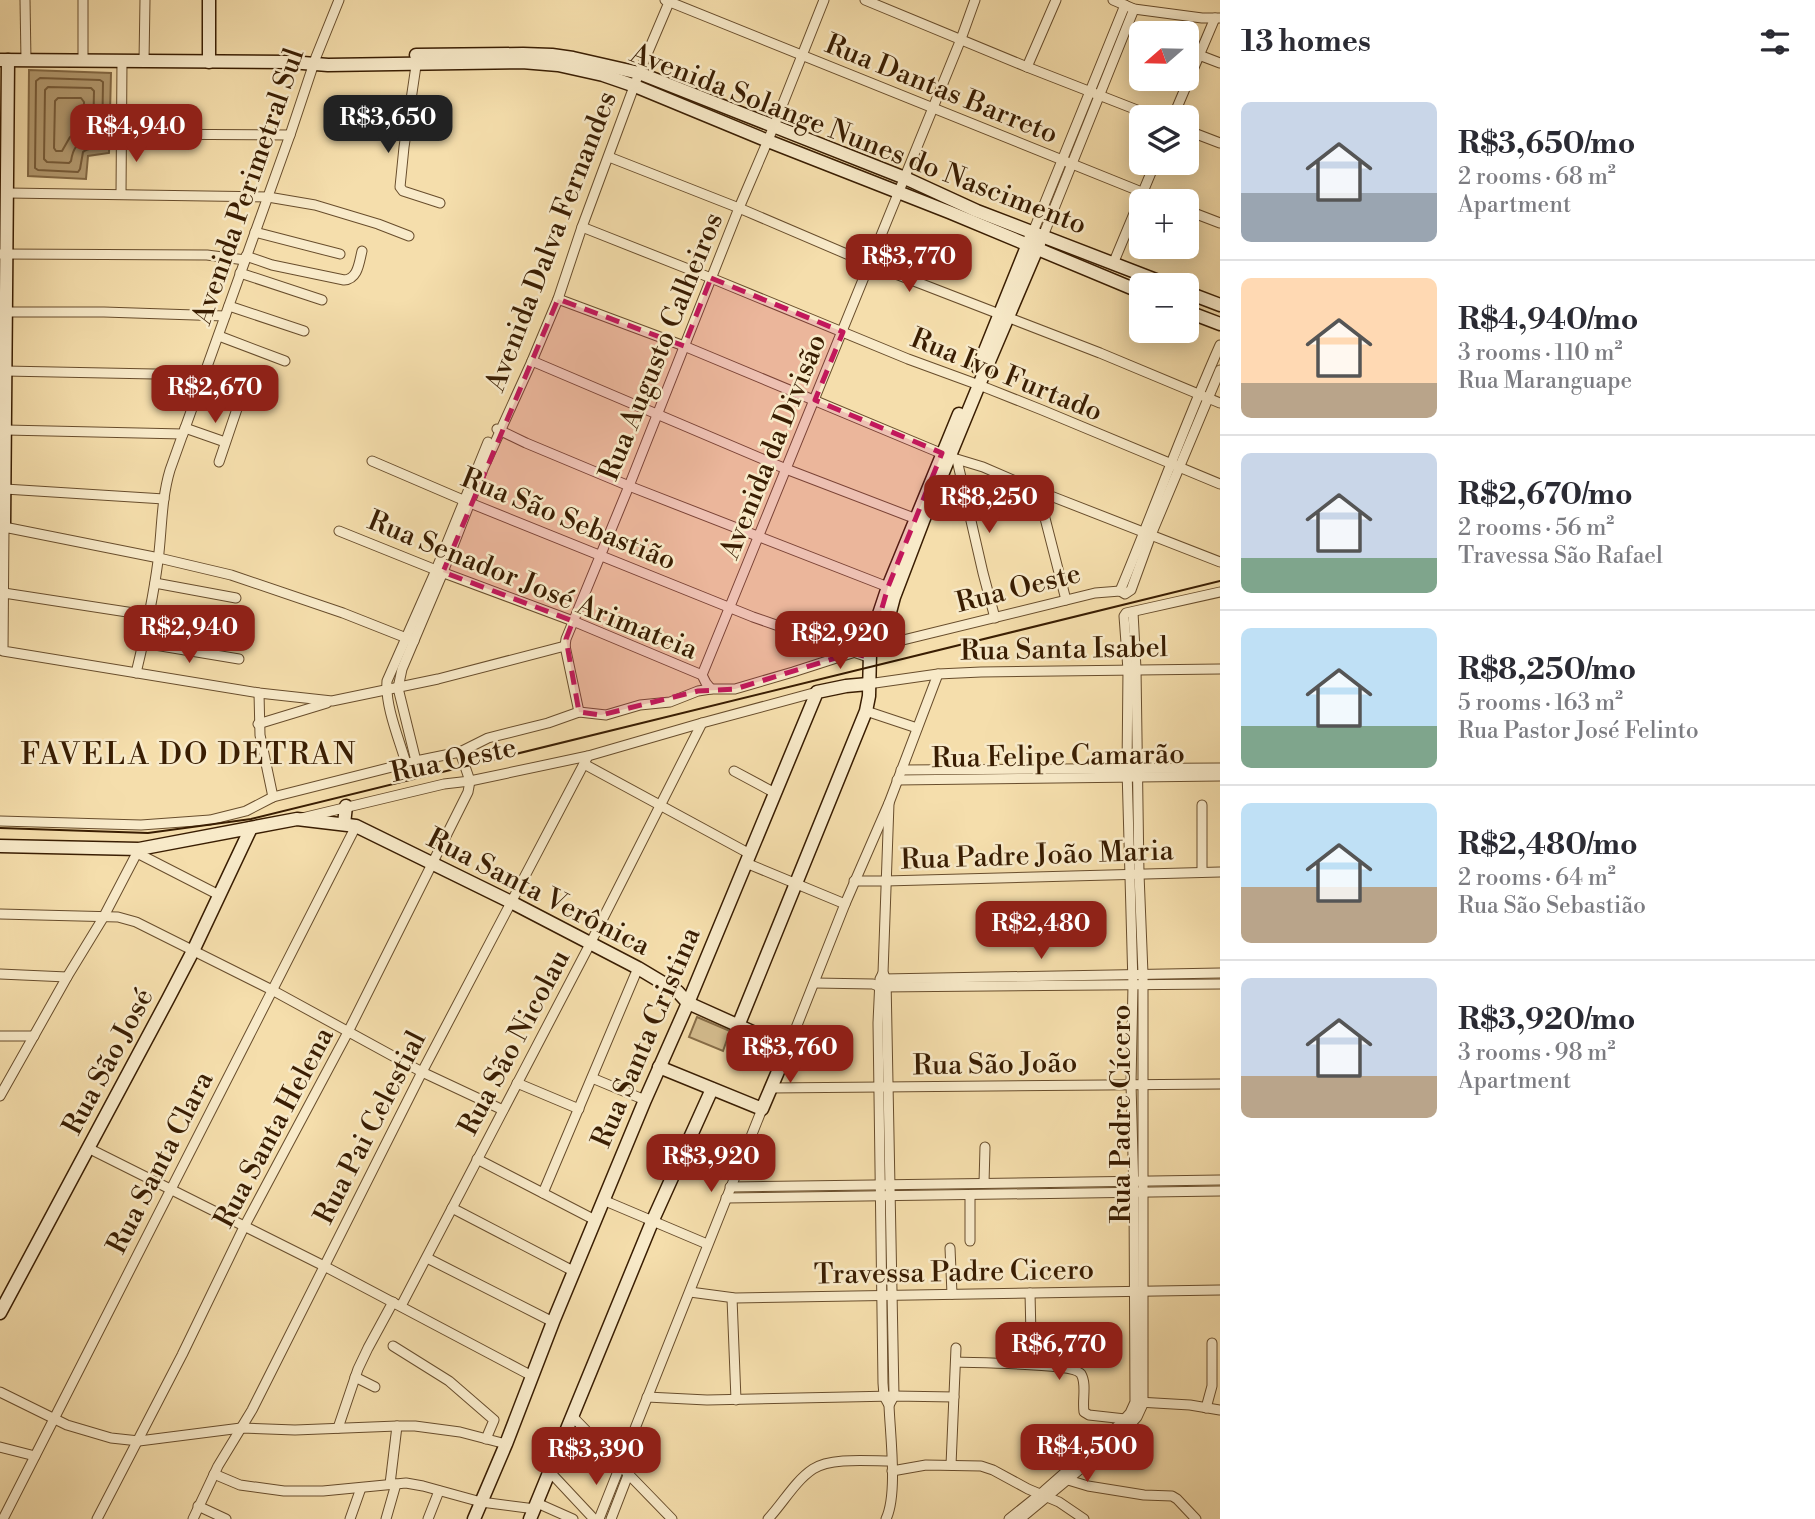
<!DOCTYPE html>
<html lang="en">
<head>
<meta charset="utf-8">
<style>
  :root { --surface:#fff; --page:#f7f7f7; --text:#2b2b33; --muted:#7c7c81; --line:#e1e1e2; --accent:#8f2418 }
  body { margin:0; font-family:"Libre Bodoni",serif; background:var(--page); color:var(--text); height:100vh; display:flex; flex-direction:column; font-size:26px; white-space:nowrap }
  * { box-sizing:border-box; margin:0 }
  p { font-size:23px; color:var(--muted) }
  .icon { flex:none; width:38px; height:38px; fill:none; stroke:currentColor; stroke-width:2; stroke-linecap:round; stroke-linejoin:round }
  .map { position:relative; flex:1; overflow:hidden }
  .panel { display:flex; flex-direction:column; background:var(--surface); width:595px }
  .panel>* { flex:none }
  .needle { width:46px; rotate:250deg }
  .tools { position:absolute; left:1129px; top:21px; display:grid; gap:14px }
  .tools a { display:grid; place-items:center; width:70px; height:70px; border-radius:10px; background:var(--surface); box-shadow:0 4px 18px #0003; font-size:35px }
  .price { position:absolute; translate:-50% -60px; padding:0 16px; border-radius:14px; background:var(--accent); color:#fff; font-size:23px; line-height:46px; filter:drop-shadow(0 2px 4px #0008) }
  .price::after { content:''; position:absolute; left:50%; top:42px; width:21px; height:16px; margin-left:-10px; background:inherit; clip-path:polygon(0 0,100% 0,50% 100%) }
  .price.on { background:#222; color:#fff }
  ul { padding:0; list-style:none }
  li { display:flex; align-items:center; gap:21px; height:175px; padding:0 21px }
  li+li { border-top:2px solid var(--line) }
  li span { display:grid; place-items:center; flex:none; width:196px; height:140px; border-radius:10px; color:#555 }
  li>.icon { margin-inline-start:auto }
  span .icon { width:84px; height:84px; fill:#fffc; stroke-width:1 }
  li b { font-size:30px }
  h2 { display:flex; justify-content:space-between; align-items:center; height:84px; padding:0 21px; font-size:30px }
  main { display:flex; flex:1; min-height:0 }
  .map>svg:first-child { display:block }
  .green { fill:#d5bd8f; stroke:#876d48; stroke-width:2 }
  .water { fill:#b59c72; stroke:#836945; stroke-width:2 }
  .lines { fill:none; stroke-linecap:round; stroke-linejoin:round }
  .shore { stroke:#775c3a; stroke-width:2 }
  .street-casing { stroke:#684d2c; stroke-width:11 }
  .secondary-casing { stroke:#391d02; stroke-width:15 }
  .street { stroke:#f8eac9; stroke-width:9 }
  .secondary { stroke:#f8eac9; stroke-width:12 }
  .tram { stroke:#391d02; stroke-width:2 }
  .marked { fill:#c2185b; fill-opacity:0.2; stroke:#c2185b; stroke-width:5; stroke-dasharray:14 9; stroke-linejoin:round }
  .labels { text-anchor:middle; stroke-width:5; stroke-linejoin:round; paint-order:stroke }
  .street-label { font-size:28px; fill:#391d02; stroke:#f8eac9 }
  .neighbourhood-label { font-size:30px; letter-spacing:2px; fill:#391d02; stroke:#f8eac9 }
</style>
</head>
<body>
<main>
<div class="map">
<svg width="1220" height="1519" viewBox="0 0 1220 1519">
  <rect width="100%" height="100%" fill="#f5deac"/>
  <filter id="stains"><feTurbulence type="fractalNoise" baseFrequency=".00286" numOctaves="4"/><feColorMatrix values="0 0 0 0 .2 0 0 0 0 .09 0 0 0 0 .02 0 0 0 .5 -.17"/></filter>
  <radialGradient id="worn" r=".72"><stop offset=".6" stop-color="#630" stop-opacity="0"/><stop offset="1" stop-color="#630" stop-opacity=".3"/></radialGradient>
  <polygon class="green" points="697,1017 730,1031 723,1051 689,1037"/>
  <polygon class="water" points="29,70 111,73 109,153 88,156 86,179 28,176"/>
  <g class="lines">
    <g class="shore">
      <path d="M40,78L100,80L103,82L102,145C97,150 88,147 83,152L80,169L78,172L38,170L35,168L36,81Z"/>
      <path d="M48,87L91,88L94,91L93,137C80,145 74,142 71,161L69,163L47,162L44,159L45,90Z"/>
      <polygon points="58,98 81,98 84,102 83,129 70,137 62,151 56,151 54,148 55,101"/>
    </g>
    <g class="street-casing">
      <g id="street">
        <polyline points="25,0 26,60"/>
        <polyline points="83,0 83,60"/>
        <polyline points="665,0 1164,201"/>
        <polyline points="865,0 1027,67 1155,117"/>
        <polyline points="1113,0 1134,9 1202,18 1220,18"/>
        <polyline points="1199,55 1220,63"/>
        <polyline points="417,59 404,147 400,187 403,191 440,203"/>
        <polyline points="144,61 145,0"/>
        <polyline points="1027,67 1056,0"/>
        <polyline points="1173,117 1215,18"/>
        <polyline points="1186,130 1220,143"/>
        <polyline points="121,134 290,135"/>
        <polyline points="609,157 739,208 870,264 1100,353 1220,403"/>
        <polyline points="8,193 268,197 315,205 378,224 409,236"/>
        <polyline points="121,194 122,61"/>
        <polyline points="1186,210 1220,223"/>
        <polyline points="582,227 711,278 908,359 979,385 1042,410 1220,484"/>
        <polyline points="255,232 340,254"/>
        <polyline points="1033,232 1125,5"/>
        <polyline points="1043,236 1134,9"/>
        <polyline points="0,254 207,255 245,260"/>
        <path d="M246,256L272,265L344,280C358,279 359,263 362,251"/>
        <polyline points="1113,264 1155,163"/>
        <polyline points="240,273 322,300"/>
        <polyline points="558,299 684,346 950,457 983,467 1038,491 1220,562"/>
        <polyline points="229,306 304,331"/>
        <polyline points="5,312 104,312 225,316"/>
        <polyline points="219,336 285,361"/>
        <polyline points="532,361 786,469 919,520"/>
        <polyline points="5,371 204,375"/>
        <polyline points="185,428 225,442"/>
        <polyline points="497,429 526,443 629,486 888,587"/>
        <polyline points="6,430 183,434"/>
        <polyline points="957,460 983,573 995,618"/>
        <polyline points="372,461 470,503 753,617 868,657"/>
        <polyline points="219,462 241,397"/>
        <polyline points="5,489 164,499"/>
        <polyline points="1038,491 1066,600"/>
        <polyline points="339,531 436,570 573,621 702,675 706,683 711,689"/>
        <polyline points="155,583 236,598"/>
        <path d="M1120,591C1154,510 1184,426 1220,345"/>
        <polyline points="4,593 244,630"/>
        <polyline points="875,639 888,642 903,640 1095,593 1120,591 1125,594 1131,590 1151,535 1220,370"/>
        <polyline points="414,641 343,613 231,575 159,558 4,527 3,651 259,693 332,701 438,679 565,646"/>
        <polyline points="143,643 239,659"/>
        <path d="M136,673C145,636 153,599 158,561C162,531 161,500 170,470L290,135L316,57L339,0"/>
        <polyline points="702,675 961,39 975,0"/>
        <polyline points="868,684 938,674 981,672 1220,669"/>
        <polyline points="259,693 260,735 273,797"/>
        <polyline points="866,711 917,728"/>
        <polyline points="579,712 565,646 566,639 629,486 739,208 774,126 824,0"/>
        <polyline points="258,724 327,703"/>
        <polyline points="416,761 398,688 402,669 443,572 483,469 532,361 558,299 582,227 639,73 670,0"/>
        <path d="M406,763C399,739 385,706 387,681L436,570L488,442"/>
        <polyline points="584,764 750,854"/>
        <polyline points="901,770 1220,768"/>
        <polyline points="734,771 775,793"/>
        <polyline points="897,780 1220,776"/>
        <polyline points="302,818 444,784 470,781 588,756 702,723 817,692"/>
        <polyline points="0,821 141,825 210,820 246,811 273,797 416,761 460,752 488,738 548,723 579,712 606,715 640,705 670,702 698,691 711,689 735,689 793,672 852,653"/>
        <polyline points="137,853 219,895"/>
        <polyline points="746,863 845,904"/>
        <polyline points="1202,872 1202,805"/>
        <polyline points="854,881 885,881 1220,872"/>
        <polyline points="0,914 118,917 136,922 272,990 422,1072 503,1110"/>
        <polyline points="883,973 886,979 894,1396 889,1405"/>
        <polyline points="0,974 67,977"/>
        <polyline points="883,979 1220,973"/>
        <polyline points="815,983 873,984 880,987 1220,984"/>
        <polyline points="0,1036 34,1036"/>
        <polyline points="788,1048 845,904 889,803 938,674"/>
        <polyline points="592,1078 645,1100"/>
        <polyline points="517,1083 579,1109"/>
        <polyline points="771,1088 1220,1084"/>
        <polyline points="0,1096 67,977 103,918 139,849"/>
        <polyline points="88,1148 324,1266 532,1376"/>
        <polyline points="477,1159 595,1220"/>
        <polyline points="984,1183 985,1147"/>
        <polyline points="730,1187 1220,1180"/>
        <polyline points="543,1193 638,968"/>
        <polyline points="726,1198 1220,1191"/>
        <polyline points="603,1200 707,1244"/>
        <polyline points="452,1208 575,1272"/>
        <polyline points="970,1241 970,1195"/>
        <polyline points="950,1248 952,1294"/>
        <polyline points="427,1258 553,1322"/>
        <polyline points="690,1292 735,1298 1220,1290"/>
        <polyline points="1030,1293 1031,1336"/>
        <polyline points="732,1298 736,1400"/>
        <polyline points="401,1306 590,944 702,723"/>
        <polyline points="393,1346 449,1381 494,1420 486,1439"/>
        <path d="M956,1362C974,1363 1074,1363 1081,1374C1087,1384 1082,1400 1084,1412L1089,1415L1125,1419"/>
        <polyline points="355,1377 375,1387"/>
        <polyline points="0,1392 67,1425 111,1438 139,1441 241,1428 295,1430 397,1426 415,1426 460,1432 506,1444"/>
        <polyline points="647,1397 707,1400 894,1396 954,1397"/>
        <polyline points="1138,1402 1190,1405 1220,1410"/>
        <polyline points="1206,1408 1212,1386 1212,1343"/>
        <polyline points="572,1416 672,1519"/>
        <polyline points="338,1428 358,1369 368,1348 393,1302"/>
        <polyline points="0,1447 35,1456"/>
        <polyline points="951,1465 956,1348"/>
        <polyline points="892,1471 926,1465 981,1466 993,1470 1028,1489 1059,1502 1084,1519"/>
        <polyline points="550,1472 594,1519"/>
        <polyline points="214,1474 240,1485 284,1491 323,1491 406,1483 423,1486 481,1502 535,1509"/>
        <polyline points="1068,1480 1088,1486 1144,1495 1172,1496 1177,1499 1196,1519"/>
        <polyline points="390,1484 397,1426"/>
        <polyline points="537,1503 573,1519"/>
        <polyline points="198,1506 226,1519"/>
        <polyline points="3,1519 356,826"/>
        <polyline points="97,1519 182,1355 244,1227 348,1032 468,792 470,781 460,752"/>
        <polyline points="193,1519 218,1466 252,1410 422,1072 588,756"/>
        <polyline points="350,1519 361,1488"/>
        <polyline points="386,1519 396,1484"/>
        <polyline points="428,1519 439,1491"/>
        <polyline points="599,1519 762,1109"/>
        <polyline points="611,1519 628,1475"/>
        <path d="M768,1519C783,1503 795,1481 813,1469C831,1457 870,1461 891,1461"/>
        <path d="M886,1519C898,1494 890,1434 889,1405L884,1396L883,1383L878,1023L880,979L883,973L889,803"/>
        <polyline points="1009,1519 1044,1491 1119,1425 1130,1413 1135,1402 1134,1193 1131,1084 1133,985 1127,769 1128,670 1124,616 1126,613 1220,592"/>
        <polyline points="1020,1519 1119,1437 1137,1417 1143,1404 1143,974 1139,874 1136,669 1133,612"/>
      </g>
    </g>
    <g class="secondary-casing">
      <g id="secondary">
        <polyline points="209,0 209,62"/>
        <polyline points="416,55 523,54 552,55 573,58 639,73 905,178 977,211 1169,285"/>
        <polyline points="0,60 290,62 328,65 522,62 558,65 603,75 635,86 768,141 949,212 1141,292"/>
        <polyline points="1186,292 1220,305"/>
        <polyline points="1186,311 1220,324"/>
        <polyline points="978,368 1030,239"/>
        <polyline points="0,527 4,527 8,60"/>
        <polyline points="875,639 875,626 888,587 959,414"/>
        <polyline points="344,824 346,806"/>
        <polyline points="0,846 139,849 297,819 356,826 511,902 638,968 678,992 688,1003 788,1048 762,1109 659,1067"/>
        <polyline points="738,1026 866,711 869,696 870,652 875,639 885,631 894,597 923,521 979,385 1039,244"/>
        <polyline points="0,1313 168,999 193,951 251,828"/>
        <polyline points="474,1519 506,1444 553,1322 645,1100 688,1003 817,692 846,686 868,684"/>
        <polyline points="530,1519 652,1222 712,1089"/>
      </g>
    </g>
    <use href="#street" class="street"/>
    <use href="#secondary" class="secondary"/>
    <polyline class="tram" points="0,828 148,833 251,819 1220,581"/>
  </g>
  <path class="marked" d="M711,278L843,332L815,400L942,453L888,587L868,657L852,653L735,689L698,691L601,715L579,712L566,639L573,621L443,572L558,299L684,346Z"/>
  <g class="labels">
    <g class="street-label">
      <text transform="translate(942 88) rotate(22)" y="10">Rua Dantas Barreto</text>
      <text transform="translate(859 138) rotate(21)" y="10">Avenida Solange Nunes do Nascimento</text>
      <text transform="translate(247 186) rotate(-71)" y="10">Avenida Perimetral Sul</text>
      <text transform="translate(550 241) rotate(-69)" y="10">Avenida Dalva Fernandes</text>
      <text transform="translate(660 346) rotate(-68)" y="10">Rua Augusto Calheiros</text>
      <text transform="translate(1007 374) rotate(22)" y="10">Rua Ivo Furtado</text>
      <text transform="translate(772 446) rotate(-68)" y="10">Avenida da Divisão</text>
      <text transform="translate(569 518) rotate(22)" y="10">Rua São Sebastião</text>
      <text transform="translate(533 584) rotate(22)" y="10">Rua Senador José Arimateia</text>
      <text transform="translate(1018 587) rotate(-14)" y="10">Rua Oeste</text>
      <text transform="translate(1064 648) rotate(-1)" y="10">Rua Santa Isabel</text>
      <text transform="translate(1058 755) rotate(-1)" y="10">Rua Felipe Camarão</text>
      <text transform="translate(453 759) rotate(-12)" y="10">Rua Oeste</text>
      <text transform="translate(1037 854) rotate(-2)" y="10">Rua Padre João Maria</text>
      <text transform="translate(539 891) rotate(27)" y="10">Rua Santa Verônica</text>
      <text transform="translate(645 1037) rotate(-67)" y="10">Rua Santa Cristina</text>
      <text transform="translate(513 1042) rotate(-62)" y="10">Rua São Nicolau</text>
      <text transform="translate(107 1061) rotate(-62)" y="10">Rua São José</text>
      <text transform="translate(995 1063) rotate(-1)" y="10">Rua São João</text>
      <text transform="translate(1120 1114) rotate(-90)" y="10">Rua Padre Cícero</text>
      <text transform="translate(273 1127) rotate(-62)" y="10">Rua Santa Helena</text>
      <text transform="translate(369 1127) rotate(-63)" y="10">Rua Pai Celestial</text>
      <text transform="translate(159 1162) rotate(-63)" y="10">Rua Santa Clara</text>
      <text transform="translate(954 1271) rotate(-1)" y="10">Travessa Padre Cicero</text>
    </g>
    <g class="neighbourhood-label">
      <text x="189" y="764">FAVELA DO DETRAN</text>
    </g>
  </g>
  <rect width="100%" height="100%" filter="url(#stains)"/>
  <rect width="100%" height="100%" fill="url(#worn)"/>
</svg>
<div class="tools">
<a><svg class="needle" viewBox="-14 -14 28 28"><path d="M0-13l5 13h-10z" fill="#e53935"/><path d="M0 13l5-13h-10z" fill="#7c7c81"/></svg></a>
<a><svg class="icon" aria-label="layers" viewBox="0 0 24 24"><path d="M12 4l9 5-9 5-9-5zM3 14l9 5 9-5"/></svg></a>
<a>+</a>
<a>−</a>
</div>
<b class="price on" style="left:388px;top:155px">R$3,650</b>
<b class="price" style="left:136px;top:164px">R$4,940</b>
<b class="price" style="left:909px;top:294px">R$3,770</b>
<b class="price" style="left:215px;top:425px">R$2,670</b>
<b class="price" style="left:989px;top:535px">R$8,250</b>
<b class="price" style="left:189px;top:665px">R$2,940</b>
<b class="price" style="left:840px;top:671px">R$2,920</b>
<b class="price" style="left:1041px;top:961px">R$2,480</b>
<b class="price" style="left:790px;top:1085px">R$3,760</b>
<b class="price" style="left:711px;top:1194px">R$3,920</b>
<b class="price" style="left:1059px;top:1382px">R$6,770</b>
<b class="price" style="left:1087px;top:1484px">R$4,500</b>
<b class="price" style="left:596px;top:1487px">R$3,390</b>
</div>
<section class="panel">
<h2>13 homes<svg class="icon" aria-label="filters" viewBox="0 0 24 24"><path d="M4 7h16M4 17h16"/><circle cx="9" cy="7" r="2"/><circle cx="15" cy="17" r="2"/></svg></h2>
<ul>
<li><span style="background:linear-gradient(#c9d6e8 65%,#9aa5b1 0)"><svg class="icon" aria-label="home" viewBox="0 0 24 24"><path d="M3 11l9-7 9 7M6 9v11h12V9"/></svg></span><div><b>R$3,650/mo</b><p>2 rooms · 68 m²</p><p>Apartment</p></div></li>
<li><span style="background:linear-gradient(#ffd9b3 75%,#b9a48a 0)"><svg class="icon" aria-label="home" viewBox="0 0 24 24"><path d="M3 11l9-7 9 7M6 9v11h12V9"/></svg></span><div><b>R$4,940/mo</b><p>3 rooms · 110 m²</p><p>Rua Maranguape</p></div></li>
<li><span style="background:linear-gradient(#c9d6e8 75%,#7fa58c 0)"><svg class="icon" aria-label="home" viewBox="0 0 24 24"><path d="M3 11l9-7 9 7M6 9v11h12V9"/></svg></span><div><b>R$2,670/mo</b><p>2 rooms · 56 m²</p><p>Travessa São Rafael</p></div></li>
<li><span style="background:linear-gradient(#bfe0f5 70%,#7fa58c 0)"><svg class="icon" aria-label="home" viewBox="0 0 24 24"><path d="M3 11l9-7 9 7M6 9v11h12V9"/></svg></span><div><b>R$8,250/mo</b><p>5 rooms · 163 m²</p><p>Rua Pastor José Felinto</p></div></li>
<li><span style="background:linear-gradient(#bfe0f5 60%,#b9a48a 0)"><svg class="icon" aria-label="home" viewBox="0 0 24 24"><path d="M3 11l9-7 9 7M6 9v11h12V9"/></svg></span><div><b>R$2,480/mo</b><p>2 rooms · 64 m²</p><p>Rua São Sebastião</p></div></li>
<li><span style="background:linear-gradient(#c9d6e8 70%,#b9a48a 0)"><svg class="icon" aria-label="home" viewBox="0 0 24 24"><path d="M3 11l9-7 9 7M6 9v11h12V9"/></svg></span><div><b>R$3,920/mo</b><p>3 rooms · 98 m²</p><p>Apartment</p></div></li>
</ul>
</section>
</main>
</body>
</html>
